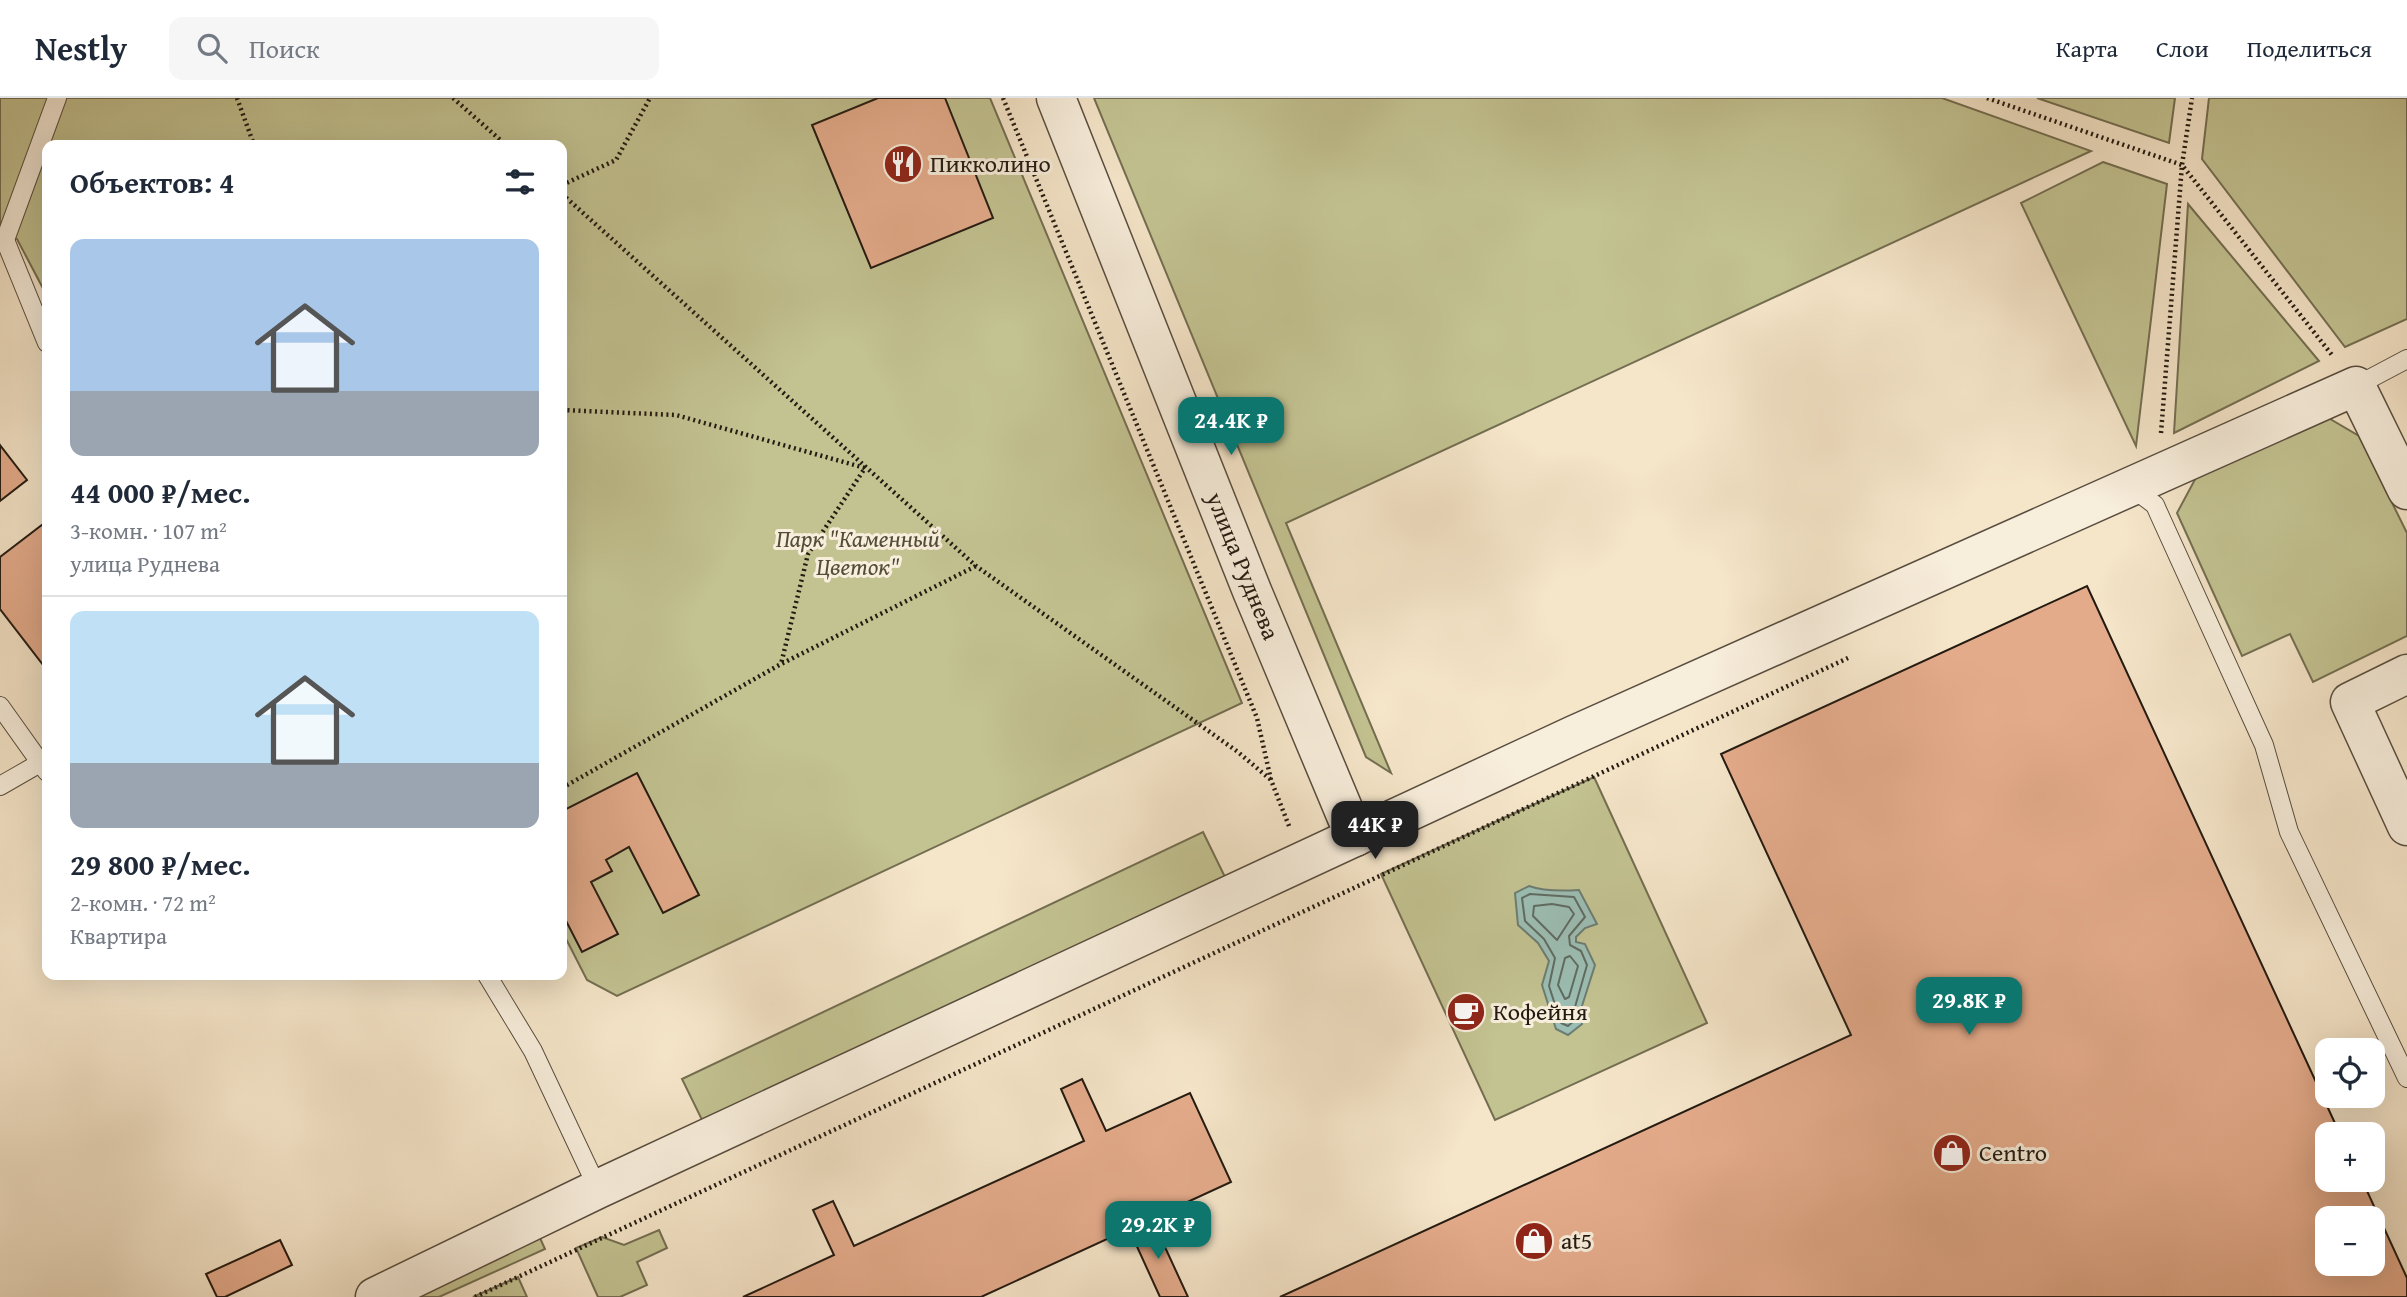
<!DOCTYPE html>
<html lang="ru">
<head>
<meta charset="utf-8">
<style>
  :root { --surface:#fff; --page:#f6f6f7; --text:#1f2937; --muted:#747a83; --line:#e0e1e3; --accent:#0f766e }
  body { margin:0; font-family:"Gentium Book Plus",serif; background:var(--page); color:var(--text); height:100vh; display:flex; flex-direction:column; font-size:26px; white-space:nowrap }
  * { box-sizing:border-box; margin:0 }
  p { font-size:23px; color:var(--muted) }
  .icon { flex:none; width:38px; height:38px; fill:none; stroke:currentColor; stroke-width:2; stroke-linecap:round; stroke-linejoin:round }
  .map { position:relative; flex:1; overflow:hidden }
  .panel { position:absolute; left:42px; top:42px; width:525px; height:840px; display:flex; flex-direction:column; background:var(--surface); border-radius:14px; box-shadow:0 7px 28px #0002 }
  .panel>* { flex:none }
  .fabs { position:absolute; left:2315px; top:940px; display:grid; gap:14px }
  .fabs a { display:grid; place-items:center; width:70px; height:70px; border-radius:14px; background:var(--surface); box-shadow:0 7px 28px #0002; font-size:35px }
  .price { position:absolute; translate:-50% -60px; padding:0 16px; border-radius:14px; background:var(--accent); color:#fff; font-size:23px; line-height:46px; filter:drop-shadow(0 2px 4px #0008) }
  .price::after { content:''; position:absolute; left:50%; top:42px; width:21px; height:16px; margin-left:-10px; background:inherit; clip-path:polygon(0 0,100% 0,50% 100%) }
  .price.current { background:#222; color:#fff }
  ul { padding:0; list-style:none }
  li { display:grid; align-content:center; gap:14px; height:371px; padding:0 28px }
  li+li { border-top:2px solid var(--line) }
  li span { display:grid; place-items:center; height:217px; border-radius:14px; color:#555 }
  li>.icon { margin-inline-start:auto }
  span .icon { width:126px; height:126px; fill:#fffc; stroke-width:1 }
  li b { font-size:30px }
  h2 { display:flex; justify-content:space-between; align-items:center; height:84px; padding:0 28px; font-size:30px }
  header { display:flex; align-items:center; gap:42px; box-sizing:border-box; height:98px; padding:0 35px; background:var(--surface); border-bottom:2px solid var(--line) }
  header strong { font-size:33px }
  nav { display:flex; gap:38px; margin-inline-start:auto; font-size:24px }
  .search { width:490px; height:63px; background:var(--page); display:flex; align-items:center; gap:18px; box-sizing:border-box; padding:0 24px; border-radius:14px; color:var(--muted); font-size:26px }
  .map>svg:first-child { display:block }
  .green { fill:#c3c291; stroke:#736e51; stroke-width:2 }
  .water { fill:#9cbfb5; stroke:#6c7d73; stroke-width:2 }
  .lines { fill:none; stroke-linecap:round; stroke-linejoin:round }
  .shore { stroke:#606c63; stroke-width:2 }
  .building { fill:#e4ab8b; stroke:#231a11; stroke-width:2; fill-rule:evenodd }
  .service-casing { stroke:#584d3f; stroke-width:20 }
  .tertiary-casing { stroke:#584d3f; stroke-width:41 }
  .path { stroke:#231a11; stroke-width:4.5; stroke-dasharray:2 3.5; stroke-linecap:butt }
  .service { stroke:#f8eedc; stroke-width:18 }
  .tertiary { stroke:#f8eedc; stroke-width:38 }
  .labels { text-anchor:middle; stroke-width:6; stroke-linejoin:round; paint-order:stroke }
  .poi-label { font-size:24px; fill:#231a11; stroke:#f8eedc; text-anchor:start }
  .park-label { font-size:24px; font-style:italic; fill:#534c37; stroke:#f8eedc }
  .street-label { font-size:24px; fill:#231a11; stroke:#f8eedc }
</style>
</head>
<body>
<header>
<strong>Nestly</strong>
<div class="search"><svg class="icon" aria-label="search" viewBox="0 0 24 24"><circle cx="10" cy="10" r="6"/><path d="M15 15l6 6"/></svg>Поиск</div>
<nav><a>Карта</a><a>Слои</a><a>Поделиться</a></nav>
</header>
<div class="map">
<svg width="2407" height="1199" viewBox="0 0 2407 1199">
  <rect width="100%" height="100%" fill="#f5e5c9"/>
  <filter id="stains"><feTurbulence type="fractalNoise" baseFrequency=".00286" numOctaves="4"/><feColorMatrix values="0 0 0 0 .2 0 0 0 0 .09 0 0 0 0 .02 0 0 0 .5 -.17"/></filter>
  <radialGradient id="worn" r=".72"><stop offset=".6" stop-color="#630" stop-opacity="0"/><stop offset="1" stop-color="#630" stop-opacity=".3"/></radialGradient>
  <g class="green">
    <polygon points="0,0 990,0 1242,605 617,898 587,882 562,833 562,47 47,47 47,198 17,141 0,135"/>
    <polygon points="1094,0 1942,0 2091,53 1286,425 1391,675 1366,659"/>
    <polygon points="2037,0 2175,0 2169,45"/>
    <polygon points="2209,0 2407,0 2407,221 2345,249 2202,61"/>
    <polygon points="2103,64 2167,86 2136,348 2021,105"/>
    <polygon points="2188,106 2319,263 2174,335"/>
    <polygon points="2320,315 2359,338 2407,435 2407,538 2313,584 2290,536 2242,558 2177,415 2199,374"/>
    <polygon points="1594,679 1707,925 1495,1022 1381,776"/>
    <polygon points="1203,734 1225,779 704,1026 682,981"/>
    <polygon points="659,1132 667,1150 637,1164 647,1187 620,1199 598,1199 576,1150 602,1139 624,1147"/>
    <polygon points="540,1140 545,1151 439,1199 409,1199"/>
    <polygon points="518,1179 527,1199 473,1199"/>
  </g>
  <path class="water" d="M1529,788C1543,793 1564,793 1579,792L1597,826L1585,830L1576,839V844L1585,846L1595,867L1581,911L1582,926L1568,937L1556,931L1542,887L1549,863L1538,845L1518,827L1515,795Z"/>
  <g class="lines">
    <g class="shore">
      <polygon points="1530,796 1574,799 1585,819 1569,838 1570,847 1581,853 1587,867 1575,909 1575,922 1568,928 1561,925 1549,888 1555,860 1544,841 1525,823 1522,800"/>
      <polygon points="1552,806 1569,809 1574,816 1557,842 1533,818 1534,808"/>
      <polygon points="1570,858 1578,868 1569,899 1565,901 1558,887 1565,860"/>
    </g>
  </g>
  <g class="building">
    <polygon points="878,0 945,0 993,120 871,170 812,27"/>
    <polygon points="0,347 27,382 0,403"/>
    <polygon points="47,423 47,572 0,511 0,459"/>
    <path d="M2087,488L2340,1036H2328V1082H2362L2407,1180V1199H1280L1851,937L1721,656ZM2328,1120H2373V1166H2328Z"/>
    <polygon points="637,675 699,797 663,815 629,749 606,762 612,773 591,784 618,836 582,854 562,815 562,713"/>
    <polygon points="1082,981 1106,1033 1190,995 1231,1084 981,1199 743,1199 834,1157 813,1112 833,1103 854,1148 1084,1043 1061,991"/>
    <polygon points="1152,1121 1188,1199 1160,1199 1129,1131"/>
    <polygon points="280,1142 292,1167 225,1199 217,1199 206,1176"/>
  </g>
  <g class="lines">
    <g class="service-casing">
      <g id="service">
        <polyline points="0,141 5,142 57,0"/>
        <polyline points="5,142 47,245"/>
        <polyline points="2356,288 2407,261"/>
        <polyline points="2130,388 2155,407 2159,416 2264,647 2289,734 2407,980"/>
        <polyline points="0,608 47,674"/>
        <polyline points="0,688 47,661"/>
        <polyline points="487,877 533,953 598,1091"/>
      </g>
    </g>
    <g class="tertiary-casing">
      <g id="tertiary">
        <polyline points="1056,0 1252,493 1355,739"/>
        <polyline points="2407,576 2350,604 2407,728"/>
        <polyline points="375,1199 598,1091 1574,637 2356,288 2407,392"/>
      </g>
    </g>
    <g class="path">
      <polyline points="237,0 254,47"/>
      <polyline points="453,0 506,47"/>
      <polyline points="1003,0 1257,620 1271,682 1289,728"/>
      <polyline points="1987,0 2182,67 2332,257"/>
      <polyline points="562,87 616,62 650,0"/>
      <polyline points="562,96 976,468 1238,654 1271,682"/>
      <polyline points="562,312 676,317 865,370 808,456 781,566"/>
      <polyline points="2161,335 2182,67 2192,0"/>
      <polyline points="562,690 781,566 976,468"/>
      <polyline points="475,1199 1848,560"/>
    </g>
    <use href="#service" class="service"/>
    <use href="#tertiary" class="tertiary"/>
  </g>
  <defs>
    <g id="restaurant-disc" transform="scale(2.0125)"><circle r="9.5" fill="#8f2418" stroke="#f8eedc"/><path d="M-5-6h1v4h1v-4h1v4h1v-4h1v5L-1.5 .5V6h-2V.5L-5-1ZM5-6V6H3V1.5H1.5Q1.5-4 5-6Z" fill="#fff"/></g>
    <g id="cafe-disc" transform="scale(2.0125)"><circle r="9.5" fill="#8f2418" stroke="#f8eedc"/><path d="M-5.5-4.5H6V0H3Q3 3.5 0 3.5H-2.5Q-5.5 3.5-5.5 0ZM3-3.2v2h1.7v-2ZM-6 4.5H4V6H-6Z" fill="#fff"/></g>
    <g id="shop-disc" transform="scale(2.0125)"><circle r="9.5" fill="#8f2418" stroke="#f8eedc"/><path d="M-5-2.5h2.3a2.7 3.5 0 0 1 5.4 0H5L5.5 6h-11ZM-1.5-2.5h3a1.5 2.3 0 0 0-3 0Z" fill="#fff"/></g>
  </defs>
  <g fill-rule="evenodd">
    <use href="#restaurant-disc" x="903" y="66"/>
    <use href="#cafe-disc" x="1466" y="914"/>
    <use href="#shop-disc" x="1952" y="1055"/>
    <use href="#shop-disc" x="1534" y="1143"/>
  </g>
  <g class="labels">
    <g class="poi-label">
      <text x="930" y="74">Пикколино</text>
      <text x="1493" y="922">Кофейня</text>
      <text x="1979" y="1063">Centro</text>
      <text x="1561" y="1151">at5</text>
    </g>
    <g class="park-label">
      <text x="858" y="449">Парк "Каменный<tspan x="858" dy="28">Цветок"</tspan></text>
    </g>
    <g class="street-label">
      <text transform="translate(1243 468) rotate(68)" y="8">улица Руднева</text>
    </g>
  </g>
  <rect width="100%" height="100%" filter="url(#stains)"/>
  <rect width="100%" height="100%" fill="url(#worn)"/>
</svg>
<div class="fabs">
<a><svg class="icon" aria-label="locate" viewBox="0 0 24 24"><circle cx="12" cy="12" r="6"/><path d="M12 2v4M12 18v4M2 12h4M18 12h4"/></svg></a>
<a>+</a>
<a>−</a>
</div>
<b class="price" style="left:1231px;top:359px">24.4K ₽</b>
<b class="price current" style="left:1375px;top:763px">44K ₽</b>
<b class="price" style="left:1969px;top:939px">29.8K ₽</b>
<b class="price" style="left:1158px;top:1163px">29.2K ₽</b>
<section class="panel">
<h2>Объектов: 4<svg class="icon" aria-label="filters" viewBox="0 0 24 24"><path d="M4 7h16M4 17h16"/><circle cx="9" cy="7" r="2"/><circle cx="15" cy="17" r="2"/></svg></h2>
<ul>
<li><span style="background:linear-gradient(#a9c7e8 70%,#9aa5b1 0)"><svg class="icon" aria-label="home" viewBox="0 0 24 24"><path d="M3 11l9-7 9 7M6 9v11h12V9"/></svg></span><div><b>44 000 ₽/мес.</b><p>3-комн. · 107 m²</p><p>улица Руднева</p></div></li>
<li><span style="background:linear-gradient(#bfe0f5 70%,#9aa5b1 0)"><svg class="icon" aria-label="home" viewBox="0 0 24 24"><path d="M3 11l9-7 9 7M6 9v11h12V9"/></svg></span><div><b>29 800 ₽/мес.</b><p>2-комн. · 72 m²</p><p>Квартира</p></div></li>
</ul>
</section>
</div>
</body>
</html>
